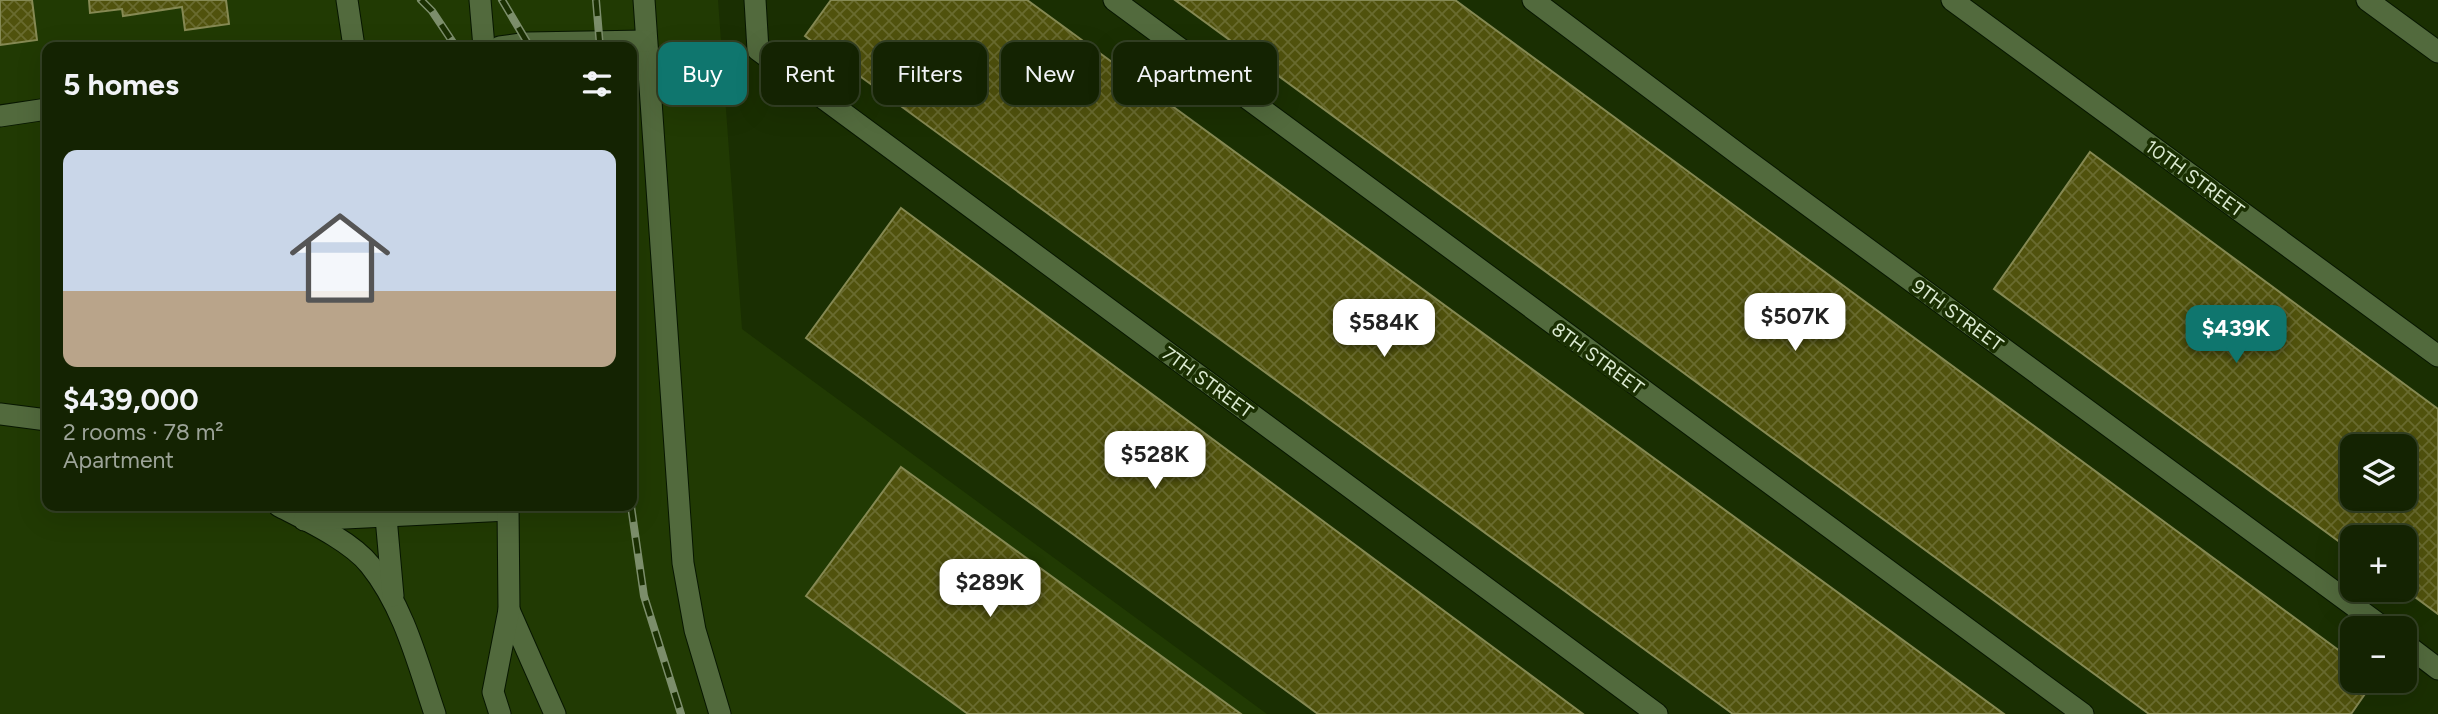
<!DOCTYPE html>
<html lang="en">
<head>
<meta charset="utf-8">
<style>
  :root { --surface:#142302; --page:#1d2b0c; --text:#f1f3f6; --muted:#9da499; --line:#334024; --accent:#0f766e }
  body { margin:0; font-family:Figtree,sans-serif; background:var(--page); color:var(--text); height:100vh; display:flex; flex-direction:column; font-size:26px; white-space:nowrap }
  * { box-sizing:border-box; margin:0 }
  p { font-size:23px; color:var(--muted) }
  .icon { flex:none; width:38px; height:38px; fill:none; stroke:currentColor; stroke-width:2; stroke-linecap:round; stroke-linejoin:round }
  .map { position:relative; flex:1; overflow:hidden }
  .panel { position:absolute; left:42px; top:42px; width:595px; height:469px; display:flex; flex-direction:column; background:var(--surface); border-radius:14px; box-shadow:0 7px 28px #0002,0 0 0 2px var(--line) }
  .panel>* { flex:none }
  .banner { position:absolute; left:658px; top:42px; width:665px; height:63px; display:flex; gap:14px }
  .controls { position:absolute; left:2340px; top:434px; display:grid; gap:14px }
  .controls a { display:grid; place-items:center; width:77px; height:77px; border-radius:14px; background:var(--surface); box-shadow:0 7px 28px #0002,0 0 0 2px var(--line); font-size:35px }
  .price { position:absolute; translate:-50% -60px; padding:0 16px; border-radius:14px; background:#fff; color:#222; font-size:23px; line-height:46px; filter:drop-shadow(0 2px 4px #0008) }
  .price::after { content:''; position:absolute; left:50%; top:42px; width:21px; height:16px; margin-left:-10px; background:inherit; clip-path:polygon(0 0,100% 0,50% 100%) }
  .price.selected { background:var(--accent); color:#fff }
  ul { padding:0; list-style:none }
  li { display:grid; align-content:center; gap:14px; height:371px; padding:0 21px }
  li span { display:grid; place-items:center; height:217px; border-radius:14px; color:#555 }
  li>.icon { margin-inline-start:auto }
  span .icon { width:126px; height:126px; fill:#fffc; stroke-width:1 }
  li b { font-size:30px }
  h2 { display:flex; justify-content:space-between; align-items:center; height:84px; padding:0 21px; font-size:30px }
  .tag { padding:0 24px; border-radius:14px; background:var(--surface); box-shadow:0 7px 28px #0002,0 0 0 2px var(--line); font-size:24px; line-height:63px }
  .tag.selected { background:var(--accent); color:#fff }
  .map>svg:first-child { display:block }
  .built { fill:#213a03; fill-rule:evenodd }
  .building { fill:url(#building-cross-hatch); stroke:#858953; stroke-width:2; fill-rule:evenodd }
  .lines { fill:none; stroke-linecap:round; stroke-linejoin:round }
  .minor-casing { stroke:#071600; stroke-width:23 }
  .minor { stroke:#526a3d; stroke-width:21 }
  .rail-casing { stroke:#7c8e6b; stroke-width:8 }
  .rail { stroke:#1a2f02; stroke-width:5; stroke-dasharray:16; stroke-linecap:butt }
  .labels { text-anchor:middle; stroke-width:7; stroke-linejoin:round; paint-order:stroke }
  .street-label { font-size:19px; fill:#dbead1; stroke:#1a2f02 }
</style>
</head>
<body>
<div class="map">
<svg width="2438" height="714" viewBox="0 0 2438 714">
  <defs>
    <pattern id="building-cross-hatch" width="8" height="8" patternUnits="userSpaceOnUse" patternTransform="scale(1.75)"><rect width="8" height="8" fill="#50520d"/><path d="M0 0l8 8M0 8l8-8" fill="none" stroke="#696b2f"/></pattern>
  </defs>
  <rect width="100%" height="100%" fill="#1a2f02"/>
  <path class="built" d="M0,0H718L742,329L1267,714H0ZM47,47H632V506H47Z"/>
  <g class="building">
    <polygon points="0,0 32,0 37,40 0,45"/>
    <polygon points="89,0 226,0 229,24 185,30 182,7 123,16 122,9 90,13"/>
    <polygon points="831,0 1027,0 2004,714 1733,714 805,36"/>
    <polygon points="1175,0 1455,0 2352,660 2352,681 2374,681 2351,714 2149,714"/>
    <path d="M2090,152L2438,409V614L2404,589V537H2352V551L1994,289ZM2352,446H2404V499H2352Z"/>
    <polygon points="901,208 1583,714 1318,714 806,338"/>
    <polygon points="901,467 1241,714 968,714 806,596"/>
  </g>
  <g class="lines">
    <g class="minor-casing">
      <g id="minor">
        <polyline points="347,0 354,47"/>
        <polyline points="480,0 484,47"/>
        <polyline points="644,0 683,563 695,630 720,714"/>
        <polyline points="755,0 758,50 1657,714"/>
        <polyline points="1114,0 2083,714"/>
        <polyline points="1533,0 1741,156 2384,628"/>
        <polyline points="1952,0 2438,356"/>
        <polyline points="2367,0 2438,52"/>
        <polyline points="500,47 528,43 646,41"/>
        <polyline points="0,116 47,109"/>
        <polyline points="0,414 47,420"/>
        <path d="M279,506C306,520 351,541 370,565C404,607 418,664 435,714"/>
        <polyline points="385,506 393,596"/>
        <polyline points="304,520 508,510"/>
        <polyline points="509,610 555,714"/>
        <polyline points="2404,643 2438,669"/>
        <polyline points="500,714 493,692 509,610 508,506"/>
      </g>
    </g>
    <use href="#minor" class="minor"/>
    <g class="rail-casing">
      <g id="rail">
        <polyline points="421,0 432,11 456,47"/>
        <polyline points="502,0 530,47"/>
        <polyline points="596,0 600,47"/>
        <polyline points="631,506 644,596 681,714"/>
      </g>
    </g>
    <use href="#rail" class="rail"/>
  </g>
  <g class="labels">
    <g class="street-label">
      <text transform="translate(2195 178) rotate(36)" y="7">10TH STREET</text>
      <text transform="translate(1958 315) rotate(36)" y="7">9TH STREET</text>
      <text transform="translate(1598 358) rotate(36)" y="7">8TH STREET</text>
      <text transform="translate(1208 382) rotate(36)" y="7">7TH STREET</text>
    </g>
  </g>
</svg>
<div class="controls">
<a><svg class="icon" aria-label="layers" viewBox="0 0 24 24"><path d="M12 4l9 5-9 5-9-5zM3 14l9 5 9-5"/></svg></a>
<a>+</a>
<a>−</a>
</div>
<b class="price" style="left:1795px;top:353px">$507K</b>
<b class="price" style="left:1384px;top:359px">$584K</b>
<b class="price selected" style="left:2236px;top:365px">$439K</b>
<b class="price" style="left:1155px;top:491px">$528K</b>
<b class="price" style="left:990px;top:619px">$289K</b>
<div class="banner">
<a class="tag selected">Buy</a>
<a class="tag">Rent</a>
<a class="tag">Filters</a>
<a class="tag">New</a>
<a class="tag">Apartment</a>
</div>
<section class="panel">
<h2>5 homes<svg class="icon" aria-label="filters" viewBox="0 0 24 24"><path d="M4 7h16M4 17h16"/><circle cx="9" cy="7" r="2"/><circle cx="15" cy="17" r="2"/></svg></h2>
<ul>
<li><span style="background:linear-gradient(#c9d6e8 65%,#b9a48a 0)"><svg class="icon" aria-label="home" viewBox="0 0 24 24"><path d="M3 11l9-7 9 7M6 9v11h12V9"/></svg></span><div><b>$439,000</b><p>2 rooms · 78 m²</p><p>Apartment</p></div></li>
</ul>
</section>
</div>
</body>
</html>
